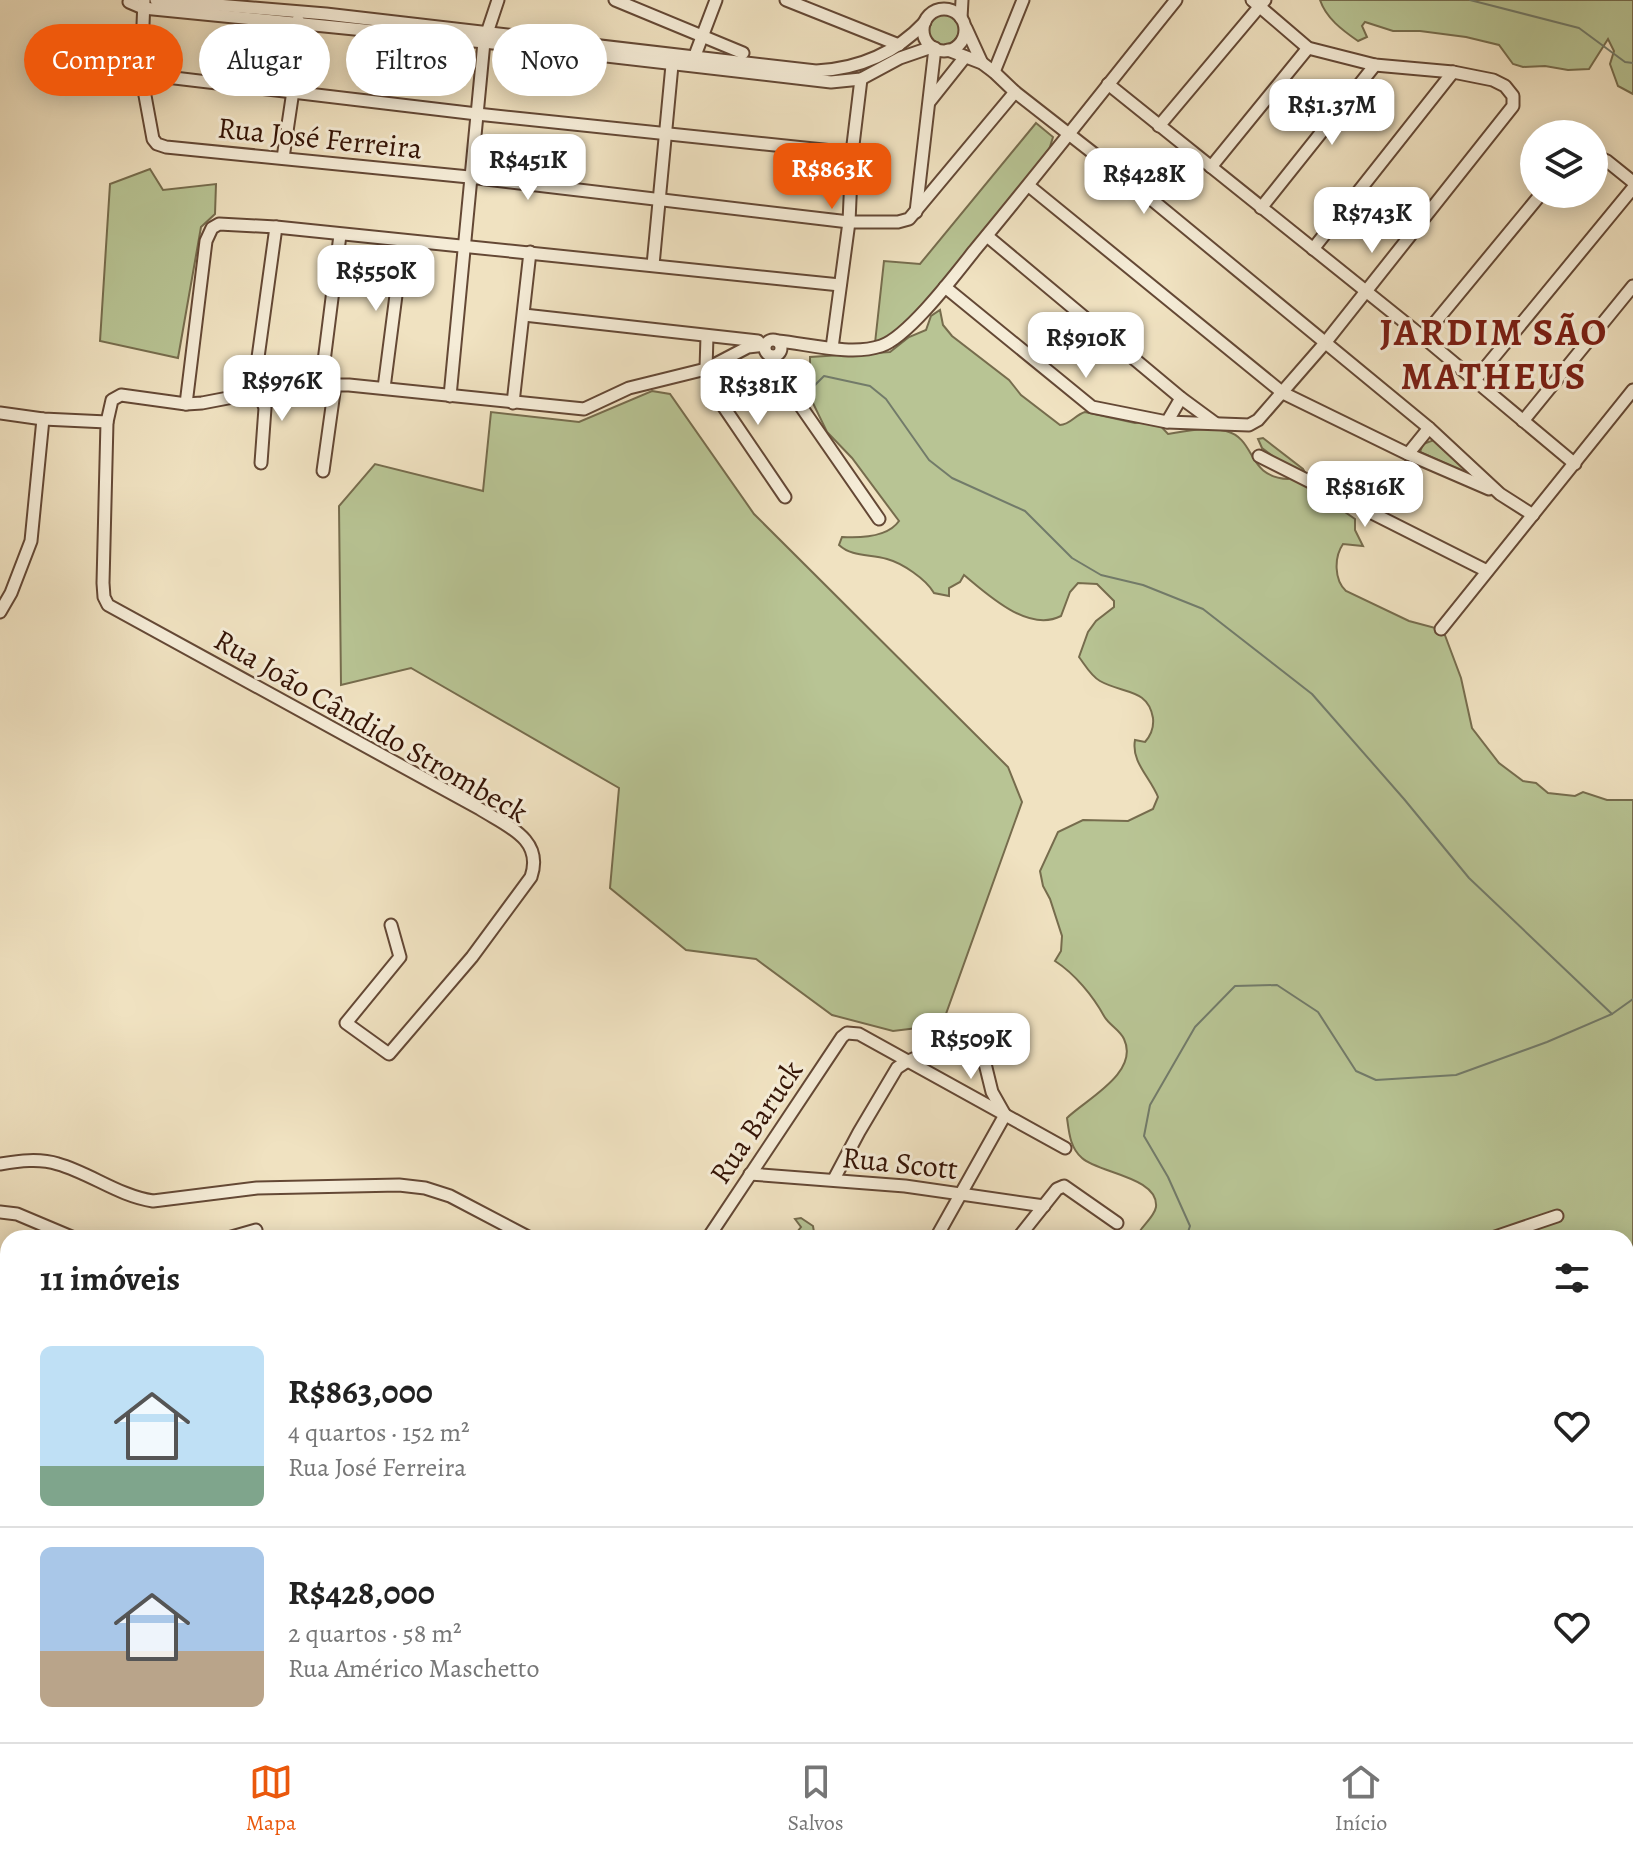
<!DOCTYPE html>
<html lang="pt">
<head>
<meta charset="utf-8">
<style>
  :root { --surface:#fff; --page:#f6f6f6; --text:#222; --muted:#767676; --line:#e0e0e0; --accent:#ea580c }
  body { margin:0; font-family:Alegreya,serif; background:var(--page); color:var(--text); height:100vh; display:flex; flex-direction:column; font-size:30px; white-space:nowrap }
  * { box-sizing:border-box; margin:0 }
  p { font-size:26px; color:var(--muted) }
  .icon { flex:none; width:44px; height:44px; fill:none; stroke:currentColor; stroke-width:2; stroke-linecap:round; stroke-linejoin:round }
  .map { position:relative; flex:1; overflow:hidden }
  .side { position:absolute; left:0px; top:1230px; width:1634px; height:512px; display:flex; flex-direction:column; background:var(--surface); border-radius:24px 24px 0 0; box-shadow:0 4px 20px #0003 }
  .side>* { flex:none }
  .hud { position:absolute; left:24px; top:24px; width:800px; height:72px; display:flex; gap:16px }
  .buttons { position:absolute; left:1520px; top:120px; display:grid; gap:16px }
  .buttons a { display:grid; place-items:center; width:88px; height:88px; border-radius:50%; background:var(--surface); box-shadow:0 4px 20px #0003; font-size:40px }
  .price { position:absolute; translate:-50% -68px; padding:0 18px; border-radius:16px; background:#fff; color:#222; font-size:26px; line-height:52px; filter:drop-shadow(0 2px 4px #0008) }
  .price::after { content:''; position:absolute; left:50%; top:48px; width:24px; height:18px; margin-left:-12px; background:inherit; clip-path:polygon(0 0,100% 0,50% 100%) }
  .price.active { background:var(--accent); color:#fff }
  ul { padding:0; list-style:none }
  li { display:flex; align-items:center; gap:24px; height:200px; padding:0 40px }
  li+li { border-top:2px solid var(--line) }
  li span { display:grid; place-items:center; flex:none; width:224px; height:160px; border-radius:12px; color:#555 }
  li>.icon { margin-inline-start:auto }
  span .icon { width:96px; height:96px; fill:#fffc; stroke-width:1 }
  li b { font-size:34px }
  h2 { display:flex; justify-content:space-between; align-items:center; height:96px; padding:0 40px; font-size:34px }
  .pill { padding:0 28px; border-radius:36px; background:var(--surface); box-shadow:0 4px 20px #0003; font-size:28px; line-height:72px }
  .pill.active { background:var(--accent); color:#fff }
  .menu { display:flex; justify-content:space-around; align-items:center; height:112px; border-top:2px solid var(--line); background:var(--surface); font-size:22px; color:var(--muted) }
  .menu a { display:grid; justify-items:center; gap:4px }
  .menu .active { color:var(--accent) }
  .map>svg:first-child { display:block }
  .green { fill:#b8c494; stroke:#766c4d; stroke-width:2 }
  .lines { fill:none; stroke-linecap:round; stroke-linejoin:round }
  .stream { stroke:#727b6a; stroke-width:2 }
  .minor-casing { stroke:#644835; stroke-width:15 }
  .minor { stroke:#f5ecd7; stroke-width:11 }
  .labels { text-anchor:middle; stroke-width:6; stroke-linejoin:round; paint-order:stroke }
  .street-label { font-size:30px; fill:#351406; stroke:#f5ecd7 }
  .district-label { font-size:38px; font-weight:bold; letter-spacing:2px; fill:#7a1f14; stroke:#f5ecd7 }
</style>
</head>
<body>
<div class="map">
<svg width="1633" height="1742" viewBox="0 0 1633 1742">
  <rect width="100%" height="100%" fill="#f0e2c1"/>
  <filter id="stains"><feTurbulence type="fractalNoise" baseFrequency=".0025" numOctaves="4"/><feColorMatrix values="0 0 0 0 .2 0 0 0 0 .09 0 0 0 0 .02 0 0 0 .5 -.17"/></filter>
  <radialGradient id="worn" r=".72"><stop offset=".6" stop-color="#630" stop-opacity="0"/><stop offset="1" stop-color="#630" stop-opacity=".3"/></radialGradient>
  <g class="green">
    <path d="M1320,0H1633V94L1618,86L1610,64L1614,51L1608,39L1589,69L1568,70L1545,66L1523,67L1513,64L1499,45L1466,37L1420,31H1393L1365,22L1362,26L1367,37L1358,41C1342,30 1326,18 1320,0Z"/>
    <circle cx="943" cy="29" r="16"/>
    <polygon points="1036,123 1053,137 1049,150 921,308 899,332 875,343 884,261 920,264"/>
    <polygon points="150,169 163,190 216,184 215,214 201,227 178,358 100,341 110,184"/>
    <path d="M940,310L943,325L952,336L1009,380L1021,395L1060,425C1070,425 1075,415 1085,412L1135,423L1155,420L1168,434C1186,431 1207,426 1226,431C1257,439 1246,477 1288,479L1291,470L1262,448L1258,439L1263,438L1303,469L1307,476L1309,487L1355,519V530L1363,546L1343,544C1334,557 1334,580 1346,591L1409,621L1443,630L1461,678L1472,728L1499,763L1523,781L1536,783L1548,793L1575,796L1583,792L1607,800H1633V1246L1626,1243V1238L1615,1236L1610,1238H1136C1140,1227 1154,1218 1156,1207C1159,1177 1098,1173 1082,1158C1070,1148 1069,1132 1067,1118C1085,1100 1140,1073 1124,1039C1120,1030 1109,1025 1104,1016C1093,996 1075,974 1055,961L1061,951L1062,936L1050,899L1043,886L1040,871L1058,832L1083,820L1128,821L1153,809L1158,797C1150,777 1131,762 1135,740L1145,742C1151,735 1154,727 1153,718C1148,688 1123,694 1100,681C1091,676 1085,665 1079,657L1088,632L1096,621L1114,607V601L1097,584L1078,583L1070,592L1061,616C1028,633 987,594 964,575L960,582L949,588V596L934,593C926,579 902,563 887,559C869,554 852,557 839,545L842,537C860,538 888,537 899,521L852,458L827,432L810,397V357L890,352L909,337L926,330L931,316Z"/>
    <polygon points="652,391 670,394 754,514 1008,767 1022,802 942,1025 893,1031 832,1015 756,959 686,950 610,888 619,788 411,668 341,685 339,506 375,464 483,491 491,412 579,422"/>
    <polygon points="1434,440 1438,442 1484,481 1420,452 1423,444"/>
    <path d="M801,1218L813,1226L815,1238H757L759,1233C773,1228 783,1233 797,1232L801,1227L795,1219Z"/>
    <polygon points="1633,1394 1633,1742 1612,1742 1606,1734 1626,1734 1626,1395"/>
    <polygon points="0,1654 8,1657 8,1734 525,1734 529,1742 0,1742"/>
    <polygon points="837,1734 1300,1734 1301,1742 858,1742 862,1737 844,1740"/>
  </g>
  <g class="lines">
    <g class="stream">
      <polyline points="1470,0 1579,28 1625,62 1633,63"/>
      <polyline points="814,386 824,376 870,386 886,399 929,460 952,478 1025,511 1072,558 1101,575 1143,585 1203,609 1312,694 1404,799 1469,878 1612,1014 1547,1042 1456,1075 1376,1080 1356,1071 1318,1012 1277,985 1235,986 1195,1027 1150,1105 1144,1136 1168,1177 1190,1226 1186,1238"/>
      <polyline points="1612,1014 1633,999"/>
      <polyline points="1626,1433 1633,1436"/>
      <polyline points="42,1734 45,1742"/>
      <polyline points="270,1734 282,1742"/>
      <polyline points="462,1734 470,1742"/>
      <polyline points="917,1734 922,1742"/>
      <polyline points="424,1742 433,1734"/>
      <polyline points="1231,1742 1234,1734"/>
    </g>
    <g class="minor-casing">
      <g id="minor">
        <polyline points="144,0 141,74 153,139 157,144 166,147 469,177 849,222 898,222 909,219 1015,92"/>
        <path d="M156,0L326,14L816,71C859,69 895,54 925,22"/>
        <polyline points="615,0 743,53"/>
        <polyline points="786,0 899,45"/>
        <polyline points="129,2 143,8 484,42 831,82 861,79 900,58 932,47"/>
        <circle cx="944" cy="30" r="21"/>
        <polyline points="961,18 962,0"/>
        <polyline points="966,28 982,63"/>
        <polyline points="948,50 982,63 994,72 1015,92 1134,185 1429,428 1500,494 1533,515"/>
        <polyline points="694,58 716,0"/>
        <polyline points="994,72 1023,0"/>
        <polyline points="141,74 477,114 852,153"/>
        <polyline points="1108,84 1423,337 1575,464"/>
        <polyline points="930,101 965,57"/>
        <polyline points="1159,126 1265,0"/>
        <polyline points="1594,155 1607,161 1633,182"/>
        <polyline points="283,158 293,91 298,20"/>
        <polyline points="1211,167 1308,48"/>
        <polyline points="1029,186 1283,393 1408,454 1489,489"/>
        <polyline points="1261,208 1375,65"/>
        <polyline points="916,212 935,48"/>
        <polyline points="987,236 1181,398 1215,423"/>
        <polyline points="1313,249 1453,72"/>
        <polyline points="653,265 672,65"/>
        <polyline points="945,287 1092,407 1167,422 1249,425 1258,420 1325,343 1513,106 1513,96 1505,86 1493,80 1453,72 1375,65 1308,48 1252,0"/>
        <polyline points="524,315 758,341"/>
        <polyline points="707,336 706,369 715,394 785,497"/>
        <polyline points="1423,337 1541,194"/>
        <circle cx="773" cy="348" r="8"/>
        <path d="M778,341C809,344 851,356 881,346C908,337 955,275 974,251C1043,168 1109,83 1176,0"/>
        <polyline points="832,348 849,222 852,153 861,79"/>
        <polyline points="771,356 775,369 879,519"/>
        <polyline points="1475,380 1633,188"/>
        <polyline points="321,385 340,235"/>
        <polyline points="384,388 403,241"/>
        <polyline points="450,396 484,42 498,0"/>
        <polyline points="513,403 530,252"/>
        <polyline points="186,404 206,241 212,228 219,224 276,227 840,285"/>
        <path d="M0,413L43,419L107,422L103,583L104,597L108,605L480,809C507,826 544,839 531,877L472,957L389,1054L346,1023L400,957L391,925"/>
        <polyline points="1523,421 1633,286"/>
        <polyline points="107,422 112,400 121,395 186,404 202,403 259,392 321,385 349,385 584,409 629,388 706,369 748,347 765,345"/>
        <polyline points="1167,422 1181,398"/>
        <polyline points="1408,454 1429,428"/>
        <polyline points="1259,456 1487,571"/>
        <polyline points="261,463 265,408 259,392 256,372 276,227"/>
        <polyline points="323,471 335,385"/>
        <polyline points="0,612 11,593 31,541 43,419"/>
        <polyline points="1441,629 1633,390"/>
        <path d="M0,1164C19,1161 39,1158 58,1164C90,1173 119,1196 153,1201L257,1188L399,1185L425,1188L450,1196L530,1238"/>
        <polyline points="750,1174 905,1186 1044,1206"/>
        <path d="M834,1179L859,1132L897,1068C921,1050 954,1052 977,1031L992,1092L1005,1115L936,1238"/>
        <polyline points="0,1212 17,1214 74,1238"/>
        <polyline points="228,1238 256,1230"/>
        <polyline points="708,1238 842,1037 847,1033 859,1034 1065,1148"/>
        <polyline points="1018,1238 1057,1189 1064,1186 1117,1223"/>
        <polyline points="1492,1238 1557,1216"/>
        <polyline points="0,1282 8,1284"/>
        <polyline points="0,1326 8,1327"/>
        <polyline points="0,1401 8,1402"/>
        <polyline points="767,1734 771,1742"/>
        <polyline points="1075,1734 1077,1742"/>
      </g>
    </g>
    <use href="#minor" class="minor"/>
  </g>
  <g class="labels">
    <g class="street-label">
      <text transform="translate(320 138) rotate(6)" y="10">Rua José Ferreira</text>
      <text transform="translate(371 726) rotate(30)" y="10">Rua João Cândido Strombeck</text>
      <text transform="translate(756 1122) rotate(-56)" y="10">Rua Baruck</text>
      <text transform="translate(900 1163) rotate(6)" y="10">Rua Scott</text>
    </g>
    <g class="district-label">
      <text x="1494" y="345">JARDIM SÃO<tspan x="1494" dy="44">MATHEUS</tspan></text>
    </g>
  </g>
  <rect width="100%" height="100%" filter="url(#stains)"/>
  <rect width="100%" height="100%" fill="url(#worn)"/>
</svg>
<div class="buttons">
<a><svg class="icon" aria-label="layers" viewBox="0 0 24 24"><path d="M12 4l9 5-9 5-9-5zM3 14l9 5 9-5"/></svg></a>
</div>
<b class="price" style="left:1332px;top:147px">R$1.37M</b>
<b class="price" style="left:528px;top:202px">R$451K</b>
<b class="price active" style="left:832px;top:211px">R$863K</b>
<b class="price" style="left:1144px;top:216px">R$428K</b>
<b class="price" style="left:1372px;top:255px">R$743K</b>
<b class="price" style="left:376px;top:313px">R$550K</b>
<b class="price" style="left:1086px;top:380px">R$910K</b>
<b class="price" style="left:282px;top:423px">R$976K</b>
<b class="price" style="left:758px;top:427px">R$381K</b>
<b class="price" style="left:1365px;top:529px">R$816K</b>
<b class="price" style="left:971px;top:1081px">R$509K</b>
<div class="hud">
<a class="pill active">Comprar</a>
<a class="pill">Alugar</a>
<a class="pill">Filtros</a>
<a class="pill">Novo</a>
</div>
<section class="side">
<h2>11 imóveis<svg class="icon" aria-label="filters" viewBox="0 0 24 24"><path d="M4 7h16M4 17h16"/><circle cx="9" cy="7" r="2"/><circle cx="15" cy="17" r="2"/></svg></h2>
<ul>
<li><span style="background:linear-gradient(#bfe0f5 75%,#7fa58c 0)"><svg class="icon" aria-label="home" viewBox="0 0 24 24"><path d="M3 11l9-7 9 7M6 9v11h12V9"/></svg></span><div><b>R$863,000</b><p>4 quartos · 152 m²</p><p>Rua José Ferreira</p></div><svg class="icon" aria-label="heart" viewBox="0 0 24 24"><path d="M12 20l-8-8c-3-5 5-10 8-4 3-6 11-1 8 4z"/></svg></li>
<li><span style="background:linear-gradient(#a9c7e8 65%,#b9a48a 0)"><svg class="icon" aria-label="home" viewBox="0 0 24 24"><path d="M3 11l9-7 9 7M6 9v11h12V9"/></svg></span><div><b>R$428,000</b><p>2 quartos · 58 m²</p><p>Rua Américo Maschetto</p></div><svg class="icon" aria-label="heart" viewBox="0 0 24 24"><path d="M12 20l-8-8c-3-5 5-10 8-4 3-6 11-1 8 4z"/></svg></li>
</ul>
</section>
</div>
<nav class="menu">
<a class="active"><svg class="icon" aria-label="map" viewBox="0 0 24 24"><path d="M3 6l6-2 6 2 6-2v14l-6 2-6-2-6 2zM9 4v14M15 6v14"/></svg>Mapa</a>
<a><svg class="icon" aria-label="saved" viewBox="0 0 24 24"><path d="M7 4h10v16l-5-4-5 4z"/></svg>Salvos</a>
<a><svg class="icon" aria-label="home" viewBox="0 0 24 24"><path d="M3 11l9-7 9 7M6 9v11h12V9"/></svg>Início</a>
</nav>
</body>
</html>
